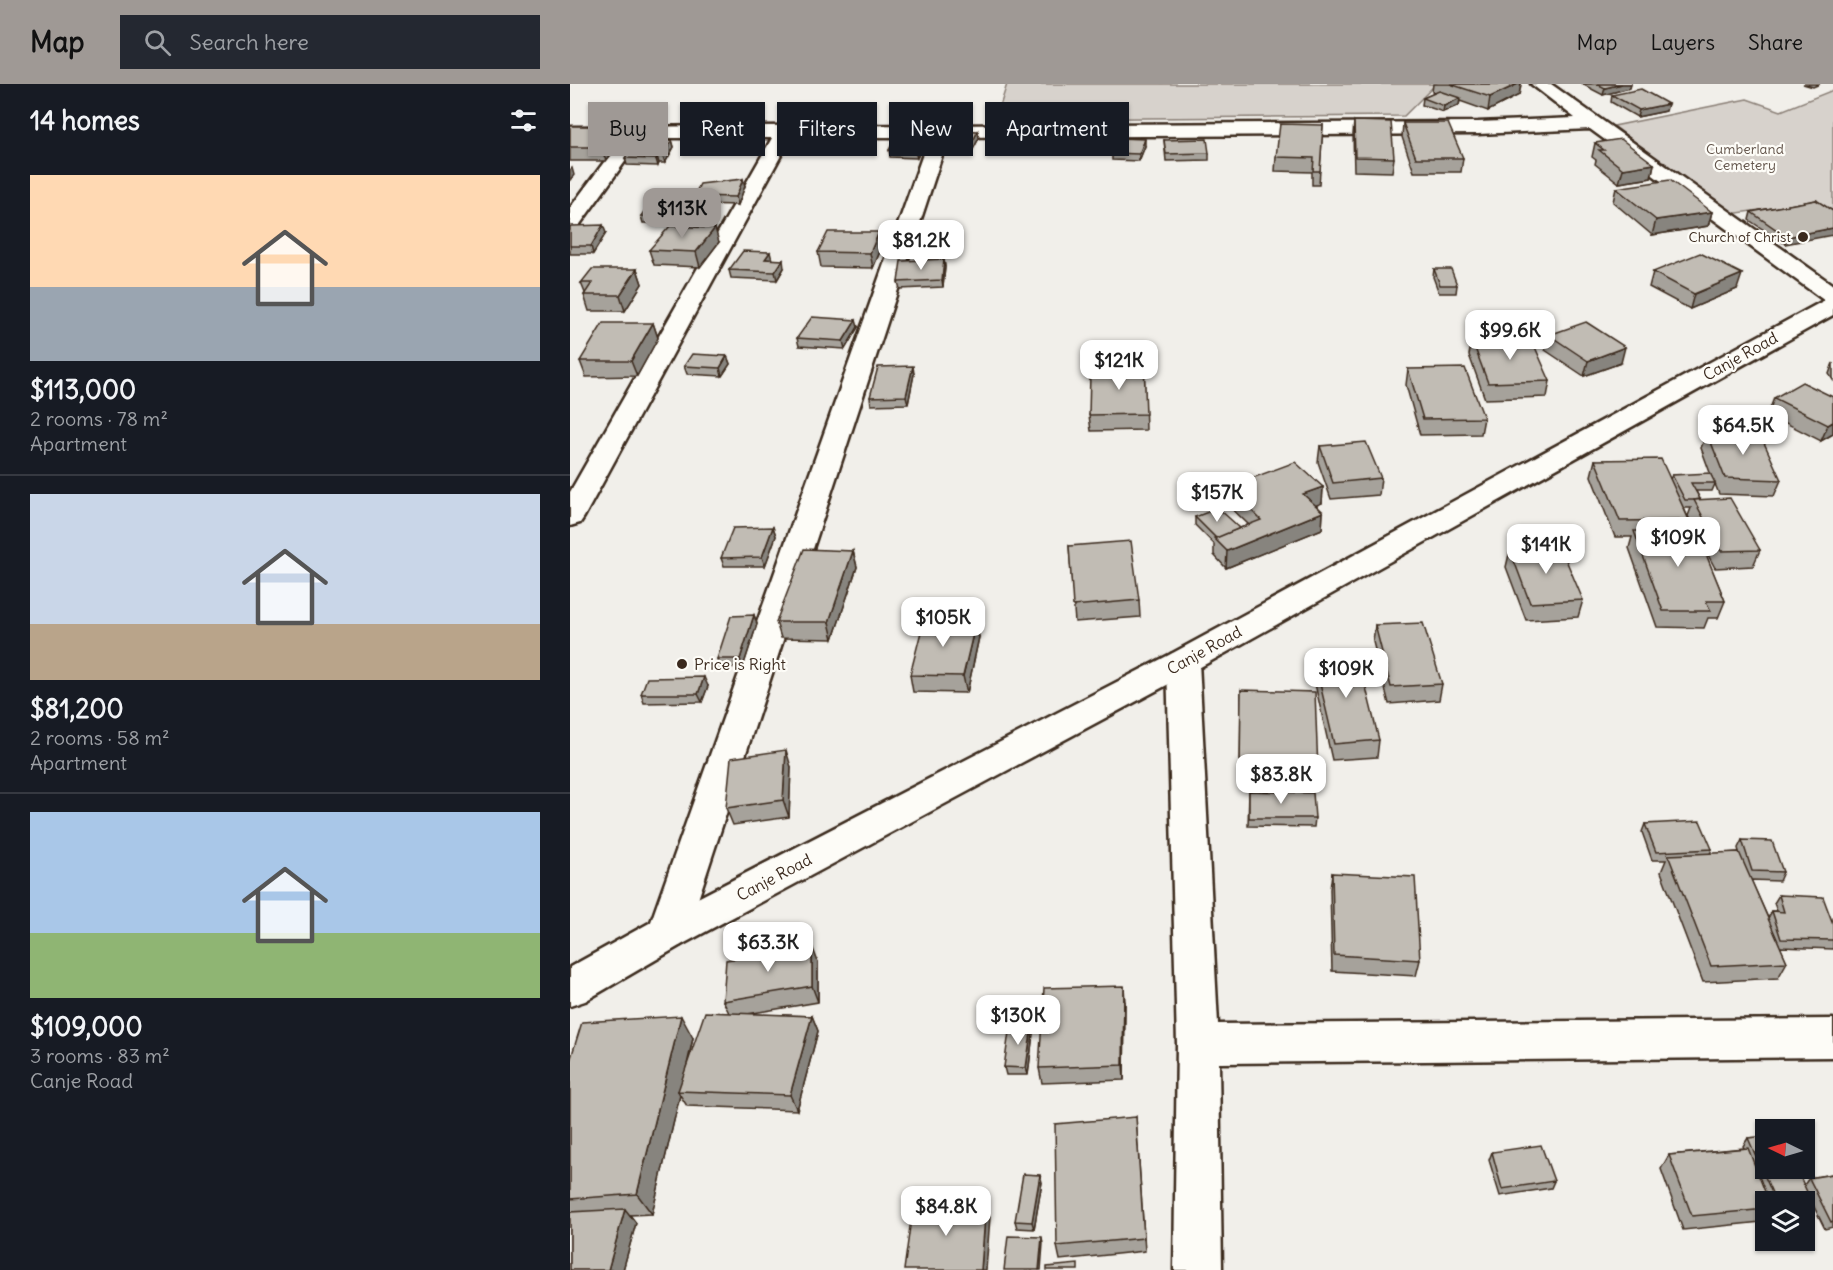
<!DOCTYPE html>
<html lang="en">
<head>
<meta charset="utf-8">
<style>
  :root { --surface:#171b24; --page:#242831; --text:#f1f3f6; --muted:#9ea1a6; --line:#363941; --accent:#9f9995 }
  body { margin:0; font-family:Delius,sans-serif; background:var(--page); color:var(--text); height:100vh; display:flex; flex-direction:column; font-size:22px; white-space:nowrap }
  * { box-sizing:border-box; margin:0 }
  p { font-size:20px; color:var(--muted) }
  .icon { flex:none; width:33px; height:33px; fill:none; stroke:currentColor; stroke-width:2; stroke-linecap:round; stroke-linejoin:round }
  .map { position:relative; flex:1; overflow:hidden }
  .drawer { display:flex; flex-direction:column; background:var(--surface); width:570px }
  .drawer>* { flex:none }
  .banner { position:absolute; left:18px; top:18px; width:570px; height:54px; display:flex; gap:12px }
  .needle { width:39px; rotate:275deg }
  .buttons { position:absolute; left:1185px; top:1035px; display:grid; gap:12px }
  .buttons a { display:grid; place-items:center; width:60px; height:60px; border-radius:0px; background:var(--surface); box-shadow:0 2px 4px #0004; font-size:30px }
  .price { position:absolute; translate:-50% -51px; padding:0 14px; border-radius:12px; background:#fff; color:#222; font-size:20px; line-height:39px; filter:drop-shadow(0 2px 3px #0008) }
  .price::after { content:''; position:absolute; left:50%; top:36px; width:18px; height:14px; margin-left:-9px; background:inherit; clip-path:polygon(0 0,100% 0,50% 100%) }
  .price.active { background:var(--accent); color:#111 }
  ul { padding:0; list-style:none }
  li { display:grid; align-content:center; gap:12px; height:318px; padding:0 30px }
  li+li { border-top:2px solid var(--line) }
  li span { display:grid; place-items:center; height:186px; border-radius:0px; color:#555 }
  li>.icon { margin-inline-start:auto }
  span .icon { width:108px; height:108px; fill:#fffc; stroke-width:1 }
  li b { font-size:26px }
  h2 { display:flex; justify-content:space-between; align-items:center; height:72px; padding:0 30px; font-size:26px }
  .chip { padding:0 21px; border-radius:0px; background:var(--surface); box-shadow:0 2px 4px #0004; font-size:21px; line-height:54px }
  .chip.active { background:var(--accent); color:#111 }
  header { display:flex; align-items:center; gap:36px; box-sizing:border-box; height:84px; padding:0 30px; background:var(--accent); color:#111 }
  header strong { font-size:28px }
  nav { display:flex; gap:33px; margin-inline-start:auto; font-size:21px }
  .search { width:420px; height:54px; background:var(--page); display:flex; align-items:center; gap:15px; box-sizing:border-box; padding:0 21px; border-radius:0px; color:var(--muted); font-size:22px }
  main { display:flex; flex:1; min-height:0 }
  .map>svg:first-child { display:block }
  .green { fill:#d7d2cc; stroke:#897e75; stroke-width:1.5 }
  .lines { fill:none; stroke-linecap:round; stroke-linejoin:round }
  .street-casing { stroke:#3b2a1e; stroke-width:5 }
  .secondary-casing { stroke:#3b2a1e; stroke-width:5 }
  .street { fill:#fdfcf7; fill-rule:evenodd }
  .secondary { fill:#fdfcf7; fill-rule:evenodd }
  .wall { fill:#a6a29b; stroke:#3b2a1e; stroke-width:1.5; fill-rule:evenodd }
  .shaded-wall { fill:#87847e; stroke:#3b2a1e; stroke-width:1.5 }
  .building { fill:#c1bcb4; stroke:#3b2a1e; stroke-width:1.5 }
  .poi-dot { fill:#3b2a1e; stroke:#fdfcf7; stroke-width:2 }
  .labels { text-anchor:middle; stroke-width:4.5; stroke-linejoin:round; paint-order:stroke }
  .far-park-label { font-size:14px; fill:#62544a; stroke:#fdfcf7 }
  .far-poi-label { font-size:14px; fill:#3b2a1e; stroke:#fdfcf7; text-anchor:end }
  .street-label { font-size:16px; fill:#3b2a1e; stroke:#fdfcf7 }
  .poi-label { font-size:16px; fill:#3b2a1e; stroke:#fdfcf7; text-anchor:start }
</style>
</head>
<body>
<header>
<strong>Map</strong>
<div class="search"><svg class="icon" aria-label="search" viewBox="0 0 24 24"><circle cx="10" cy="10" r="6"/><path d="M15 15l6 6"/></svg>Search here</div>
<nav><a>Map</a><a>Layers</a><a>Share</a></nav>
</header>
<main>
<section class="drawer">
<h2>14 homes<svg class="icon" aria-label="filters" viewBox="0 0 24 24"><path d="M4 7h16M4 17h16"/><circle cx="9" cy="7" r="2"/><circle cx="15" cy="17" r="2"/></svg></h2>
<ul>
<li><span style="background:linear-gradient(#ffd9b3 60%,#9aa5b1 0)"><svg class="icon" aria-label="home" viewBox="0 0 24 24"><path d="M3 11l9-7 9 7M6 9v11h12V9"/></svg></span><div><b>$113,000</b><p>2 rooms · 78 m²</p><p>Apartment</p></div></li>
<li><span style="background:linear-gradient(#c9d6e8 70%,#b9a48a 0)"><svg class="icon" aria-label="home" viewBox="0 0 24 24"><path d="M3 11l9-7 9 7M6 9v11h12V9"/></svg></span><div><b>$81,200</b><p>2 rooms · 58 m²</p><p>Apartment</p></div></li>
<li><span style="background:linear-gradient(#a9c7e8 65%,#8fb573 0)"><svg class="icon" aria-label="home" viewBox="0 0 24 24"><path d="M3 11l9-7 9 7M6 9v11h12V9"/></svg></span><div><b>$109,000</b><p>3 rooms · 83 m²</p><p>Canje Road</p></div></li>
</ul>
</section>
<div class="map">
<svg width="1263" height="1186" viewBox="0 0 1263 1186">
  <rect width="100%" height="100%" fill="#f1efea"/>
  <filter id="ink" filterUnits="userSpaceOnUse"><feTurbulence type="fractalNoise" baseFrequency=".0167" numOctaves="2"/><feDisplacementMap in="SourceGraphic" scale="12" xChannelSelector="R" yChannelSelector="G"/><feConvolveMatrix kernelMatrix="1 2 1 2 8 2 1 2 1" color-interpolation-filters="sRGB"/></filter>
  <g filter="url(#ink)">
    <g class="green">
      <polygon points="437,0 866,0 834,32 426,35"/>
      <polygon points="1263,6 1263,131 1241,119 1160,130 1044,42 1177,15 1211,27"/>
    </g>
    <g class="lines">
      <g class="street-casing">
        <g id="street">
          <polygon points="961,0 981,0 1263,201 1263,219 1255,217 1020,45 908,50 378,53 117,849 111,861 97,866 83,861 77,849 359,53 221,53 14,433 10,439 0,442 0,408 202,54 72,54 8,143 0,144 0,124 52,54 0,55 0,43 908,38 1005,34"/>
          <polygon points="613,567 625,570 629,578 648,940 1263,935 1263,973 649,979 652,1186 604,1186 607,960 597,578 601,570"/>
        </g>
      </g>
      <g class="secondary-casing">
        <polygon id="secondary" points="1263,214 1263,231 625,586 111,861 15,917 0,922 0,883 83,837 601,570 1255,216"/>
      </g>
      <use href="#street" class="street"/>
      <use href="#secondary" class="secondary"/>
    </g>
    <g class="wall">
      <polygon points="863,0 951,0 949,11 918,27 890,17 889,21 873,28 852,21 853,14 865,9 862,8"/>
      <polygon points="1012,0 1061,0 1060,4 1033,11"/>
      <polygon points="1233,0 1250,0 1243,3"/>
      <polygon points="1042,11 1096,27 1067,33 1041,18"/>
      <polygon points="784,37 824,74 822,88 784,87 783,50"/>
      <polygon points="833,39 893,74 891,88 844,88 832,53"/>
      <polygon points="753,41 749,101 742,101 742,88 705,87 706,73"/>
      <polygon points="0,42 53,55 36,77 0,77"/>
      <polygon points="409,54 401,69 376,68 375,61"/>
      <polygon points="102,56 104,63 95,79 89,79 88,82 57,81 55,74"/>
      <polygon points="355,56 347,74 320,73 319,66"/>
      <polygon points="594,56 639,69 639,76 596,77"/>
      <polygon points="1025,59 1084,80 1081,94 1049,99 1025,80 1026,76 1022,73"/>
      <polygon points="575,62 569,77 542,76 542,69"/>
      <polygon points="175,102 168,121 126,120 124,112"/>
      <polygon points="1046,104 1142,128 1138,142 1082,151 1043,118"/>
      <polygon points="1246,116 1215,160 1179,136 1181,128"/>
      <polygon points="125,120 112,139 73,139 71,132"/>
      <polygon points="0,143 36,149 23,170 0,170"/>
      <polygon points="149,158 130,183 84,181 79,166"/>
      <polygon points="312,163 303,184 251,183 248,168"/>
      <polygon points="374,175 375,183 373,203 330,205 328,198"/>
      <polygon points="214,184 207,196 161,194 159,186"/>
      <polygon points="67,185 72,200 55,227 19,227 14,211 15,209 11,199"/>
      <polygon points="864,185 887,201 886,209 869,209 863,193"/>
      <polygon points="1083,188 1167,205 1120,225 1079,203"/>
      <polygon points="83,239 88,254 67,292 16,293 10,277"/>
      <polygon points="288,243 275,265 229,262 227,254"/>
      <polygon points="979,251 1051,279 1014,292 975,266"/>
      <polygon points="902,256 980,297 977,313 915,315 899,271"/>
      <polygon points="157,272 160,280 152,292 117,290 114,282"/>
      <polygon points="574,279 576,346 521,347 519,331"/>
      <polygon points="1263,279 1263,296 1259,290"/>
      <polygon points="838,285 914,334 911,350 850,351 836,301"/>
      <polygon points="344,290 338,320 301,321 300,313"/>
      <polygon points="1263,313 1263,350 1251,357 1198,330 1204,314"/>
      <path d="M1137,348L1211,396L1204,412L1149,410L1145,400L1142,407H1126L1130,415L1190,466L1183,482L1145,484L1128,452L1155,517L1148,534H1138L1134,544L1087,543L1059,464L1062,453H1045L1021,392L1025,376L1100,395L1102,391L1142,394L1131,364ZM1114,424H1121L1118,432L1126,448H1115L1119,436Z"/>
      <polygon points="750,362 811,394 809,411 761,415 748,378"/>
      <polygon points="658,403 753,403 752,419 746,421 753,428 752,445 656,484 644,471 644,460 625,441 625,433 670,444 679,441 657,420"/>
      <polygon points="203,443 206,452 195,482 154,482 151,474"/>
      <polygon points="499,462 569,516 570,533 505,538"/>
      <polygon points="940,466 1013,516 1008,533 956,536 936,483"/>
      <polygon points="283,467 287,483 263,555 211,554 206,538"/>
      <polygon points="184,531 187,540 173,583 150,584 147,575"/>
      <polygon points="805,541 872,600 869,616 819,620 803,558"/>
      <polygon points="409,553 397,609 343,608 340,591"/>
      <polygon points="744,574 809,656 807,673 762,676 743,591"/>
      <polygon points="138,602 132,618 74,619 71,610"/>
      <polygon points="671,606 748,687 746,703 670,702"/>
      <polygon points="221,683 219,733 163,741 156,724"/>
      <polygon points="679,707 745,734 744,743 678,742"/>
      <polygon points="1075,740 1142,765 1140,770 1169,768 1168,764 1172,756 1213,788 1209,797 1181,796 1198,834 1202,827 1207,827 1204,819 1209,811 1263,840 1263,865 1210,863 1217,878 1208,894 1133,898 1091,788 1096,776 1082,776 1072,748"/>
      <polygon points="762,789 850,876 846,892 762,887 760,805"/>
      <polygon points="248,878 248,918 177,930 242,932 248,947 227,1026 117,1022 110,1011 82,1130 60,1131 66,1139 53,1186 0,1186 0,977 123,954 117,981 159,929 153,917"/>
      <polygon points="555,918 554,996 472,999 469,984"/>
      <polygon points="462,941 463,949 458,991 436,991 434,983"/>
      <polygon points="566,1033 575,1167 490,1176 487,1162"/>
      <polygon points="1178,1054 1234,1101 1239,1094 1263,1090 1263,1143 1255,1145 1244,1123 1239,1130 1234,1131 1234,1118 1196,1118 1196,1133 1191,1138 1113,1146 1091,1085 1099,1071 1174,1064 1173,1062"/>
      <polygon points="922,1068 984,1097 981,1104 930,1112 919,1076"/>
      <polygon points="472,1098 464,1145 447,1144 445,1137"/>
    </g>
    <g class="shaded-wall">
      <polygon points="948,0 951,0 949,11 918,27 920,13"/>
      <polygon points="1052,0 1061,0 1060,4 1033,11 1035,4"/>
      <polygon points="890,14 889,21 873,28 874,22"/>
      <polygon points="1098,20 1096,27 1067,33 1069,26"/>
      <polygon points="48,42 53,55 36,77 31,63"/>
      <polygon points="408,47 409,54 401,69 400,62"/>
      <polygon points="354,49 355,56 347,74 345,67"/>
      <polygon points="575,55 575,62 569,77 569,70"/>
      <polygon points="102,56 104,63 95,79 93,72"/>
      <polygon points="87,72 89,79 88,82 86,75"/>
      <polygon points="1084,80 1081,94 1049,99 1053,85"/>
      <polygon points="2,84 4,91 0,96 0,86"/>
      <polygon points="173,95 175,102 168,121 166,113"/>
      <polygon points="122,113 125,120 112,139 110,132"/>
      <polygon points="1142,128 1138,142 1082,151 1086,136"/>
      <polygon points="33,141 36,149 23,170 21,162"/>
      <polygon points="145,144 149,158 130,183 126,168"/>
      <polygon points="1263,144 1263,151 1215,160 1217,153"/>
      <polygon points="309,148 312,163 303,184 300,169"/>
      <polygon points="200,168 202,176 195,175"/>
      <polygon points="374,175 375,183 373,203 372,196"/>
      <polygon points="213,176 214,184 207,196 205,188"/>
      <polygon points="67,185 72,200 55,227 50,211"/>
      <polygon points="1172,190 1167,205 1120,225 1124,210"/>
      <polygon points="286,236 288,243 275,265 273,257"/>
      <polygon points="83,239 88,254 67,292 61,277"/>
      <polygon points="1055,263 1051,279 1014,292 1018,277"/>
      <polygon points="157,272 160,280 152,292 150,284"/>
      <polygon points="343,282 344,290 338,320 336,312"/>
      <polygon points="1263,338 1263,350 1251,357 1258,341"/>
      <polygon points="753,403 752,419 732,427 733,410"/>
      <polygon points="753,428 752,445 656,484 657,467"/>
      <polygon points="203,443 206,452 195,482 192,473"/>
      <polygon points="283,467 287,483 263,555 259,538"/>
      <polygon points="184,531 187,540 173,583 170,575"/>
      <polygon points="406,537 409,553 397,609 393,592"/>
      <polygon points="134,593 138,602 132,618 128,610"/>
      <polygon points="216,666 221,683 219,733 213,716"/>
      <polygon points="242,862 248,878 248,918 242,902"/>
      <polygon points="554,902 555,918 554,996 553,981"/>
      <polygon points="111,932 123,954 111,1007 108,1007 110,1011 82,1130 67,1110"/>
      <polygon points="242,932 248,947 227,1026 220,1011"/>
      <polygon points="462,941 463,949 458,991 456,984"/>
      <polygon points="470,1091 472,1098 464,1145 462,1138"/>
      <polygon points="416,1119 420,1133 416,1186 411,1186"/>
      <polygon points="55,1125 66,1139 53,1186 38,1186"/>
      <polygon points="472,1153 473,1160 471,1186 469,1186"/>
    </g>
    <g class="building">
      <polygon points="880,0 948,0 920,13"/>
      <polygon points="1027,0 1052,0 1035,4"/>
      <polygon points="1071,5 1098,20 1069,26 1042,11"/>
      <polygon points="869,7 890,14 874,22 853,14"/>
      <polygon points="784,37 821,38 824,74 785,73"/>
      <polygon points="833,39 878,39 893,74 846,74"/>
      <polygon points="710,40 753,41 750,87 743,87 744,74 706,73"/>
      <polygon points="0,42 48,42 31,63 0,63"/>
      <polygon points="383,46 408,47 400,62 375,61"/>
      <polygon points="328,48 354,49 345,67 319,66"/>
      <polygon points="548,54 575,55 569,70 542,69"/>
      <polygon points="637,55 639,69 596,70 594,56"/>
      <polygon points="1051,55 1084,80 1053,85 1029,66 1034,66 1025,59"/>
      <polygon points="102,56 93,72 87,72 86,75 55,74 65,57"/>
      <polygon points="173,95 166,113 124,112 130,100"/>
      <polygon points="1100,96 1142,128 1086,136 1046,104"/>
      <polygon points="84,113 122,113 110,132 71,132"/>
      <polygon points="1246,116 1263,127 1263,144 1217,153 1181,128"/>
      <polygon points="33,141 21,162 0,162 0,143 1,142"/>
      <polygon points="100,142 145,144 126,168 79,166"/>
      <polygon points="258,148 309,148 300,169 248,168"/>
      <polygon points="173,167 200,168 195,175 213,176 205,188 159,186"/>
      <polygon points="1130,169 1172,190 1124,210 1083,188"/>
      <polygon points="374,175 372,196 328,198 331,177"/>
      <polygon points="22,185 67,185 50,211 14,211 22,199 11,199"/>
      <polygon points="864,185 881,185 887,201 870,201"/>
      <polygon points="242,233 286,236 273,257 227,254"/>
      <polygon points="1016,238 1055,263 1018,277 979,251"/>
      <polygon points="33,239 83,239 61,277 10,277"/>
      <polygon points="961,254 980,297 918,299 902,256"/>
      <polygon points="122,270 157,272 150,284 114,282"/>
      <polygon points="574,279 576,330 519,331 520,290 538,290 538,280"/>
      <polygon points="343,282 336,312 300,313 308,283"/>
      <polygon points="895,284 914,334 853,335 838,285"/>
      <polygon points="1232,298 1263,313 1263,338 1258,341 1204,314"/>
      <polygon points="1137,348 1190,350 1211,396 1155,394"/>
      <polygon points="796,358 811,394 763,399 750,362"/>
      <polygon points="1091,375 1119,436 1050,437 1025,376"/>
      <polygon points="725,378 753,403 733,410 753,428 657,467 644,454 691,436 658,403"/>
      <polygon points="1140,389 1145,399 1121,399 1130,415 1124,416 1115,416 1102,391"/>
      <polygon points="1160,414 1190,466 1151,467 1124,416"/>
      <polygon points="648,424 670,444 646,454 625,433"/>
      <polygon points="1072,438 1106,439 1109,448 1127,448 1155,517 1136,517 1141,527 1093,527 1064,447 1075,447"/>
      <polygon points="203,443 192,473 151,474 163,444"/>
      <polygon points="561,457 569,516 503,522 499,462"/>
      <polygon points="991,464 1013,516 960,519 940,466"/>
      <polygon points="234,465 283,467 259,538 206,538"/>
      <polygon points="184,531 170,575 147,575 161,532"/>
      <polygon points="354,536 406,537 393,592 340,591"/>
      <polygon points="853,539 872,600 821,603 805,541"/>
      <polygon points="788,571 809,656 764,660 744,574"/>
      <polygon points="134,593 128,610 71,610 77,594"/>
      <polygon points="671,606 745,608 748,687 670,685"/>
      <polygon points="216,666 213,716 156,724 161,674"/>
      <polygon points="679,707 743,709 745,734 679,734"/>
      <polygon points="1130,737 1142,765 1086,768 1075,740"/>
      <polygon points="1172,756 1202,757 1213,788 1182,787"/>
      <polygon points="1169,768 1217,878 1141,882 1098,771"/>
      <polygon points="762,789 845,793 850,876 764,871"/>
      <polygon points="1209,811 1253,813 1263,840 1263,856 1211,855 1202,827 1214,828"/>
      <polygon points="242,862 242,902 153,917 156,876"/>
      <polygon points="554,902 553,981 469,984 474,904"/>
      <polygon points="135,928 242,932 220,1011 108,1007"/>
      <polygon points="111,932 67,1110 0,1115 0,977 12,938"/>
      <polygon points="440,941 462,941 456,984 434,983"/>
      <polygon points="566,1033 574,1154 487,1162 485,1040"/>
      <polygon points="1196,1052 1196,1084 1226,1084 1244,1123 1234,1125 1234,1118 1206,1118 1178,1054"/>
      <polygon points="971,1061 984,1097 932,1105 922,1068"/>
      <polygon points="1178,1064 1199,1118 1196,1118 1196,1125 1122,1132 1099,1071"/>
      <polygon points="453,1090 470,1091 462,1138 445,1137"/>
      <polygon points="1263,1090 1263,1137 1261,1138 1239,1094"/>
      <polygon points="416,1119 411,1186 334,1186 343,1121"/>
      <polygon points="55,1125 38,1186 0,1186 0,1128"/>
      <polygon points="438,1152 472,1153 469,1186 434,1186"/>
      <polygon points="508,1180 508,1186 477,1186 477,1183"/>
    </g>
  </g>
  <g class="poi-dot">
    <circle cx="1233" cy="153" r="6"/>
    <circle cx="112" cy="580" r="6"/>
  </g>
  <g class="labels">
    <g class="far-park-label">
      <text x="1175" y="70">Cumberland<tspan x="1175" dy="16">Cemetery</tspan></text>
    </g>
    <g class="far-poi-label">
      <text x="1221" y="158">Church of Christ</text>
    </g>
    <g class="street-label">
      <text transform="translate(1170 272) rotate(-29)" y="6">Canje Road</text>
      <text transform="translate(634 566) rotate(-29)" y="6">Canje Road</text>
      <text transform="translate(204 793) rotate(-28)" y="6">Canje Road</text>
    </g>
    <g class="poi-label">
      <text x="124" y="586">Price is Right</text>
    </g>
  </g>
</svg>
<div class="buttons">
<a><svg class="needle" viewBox="-14 -14 28 28"><path d="M0-13l5 13h-10z" fill="#e53935"/><path d="M0 13l5-13h-10z" fill="#9ea1a6"/></svg></a>
<a><svg class="icon" aria-label="layers" viewBox="0 0 24 24"><path d="M12 4l9 5-9 5-9-5zM3 14l9 5 9-5"/></svg></a>
</div>
<b class="price active" style="left:112px;top:155px">$113K</b>
<b class="price" style="left:351px;top:187px">$81.2K</b>
<b class="price" style="left:940px;top:277px">$99.6K</b>
<b class="price" style="left:549px;top:307px">$121K</b>
<b class="price" style="left:1173px;top:372px">$64.5K</b>
<b class="price" style="left:647px;top:439px">$157K</b>
<b class="price" style="left:1108px;top:484px">$109K</b>
<b class="price" style="left:976px;top:491px">$141K</b>
<b class="price" style="left:373px;top:564px">$105K</b>
<b class="price" style="left:776px;top:615px">$109K</b>
<b class="price" style="left:711px;top:721px">$83.8K</b>
<b class="price" style="left:198px;top:889px">$63.3K</b>
<b class="price" style="left:448px;top:962px">$130K</b>
<b class="price" style="left:376px;top:1153px">$84.8K</b>
<div class="banner">
<a class="chip active">Buy</a>
<a class="chip">Rent</a>
<a class="chip">Filters</a>
<a class="chip">New</a>
<a class="chip">Apartment</a>
</div>
</div>
</main>
</body>
</html>
